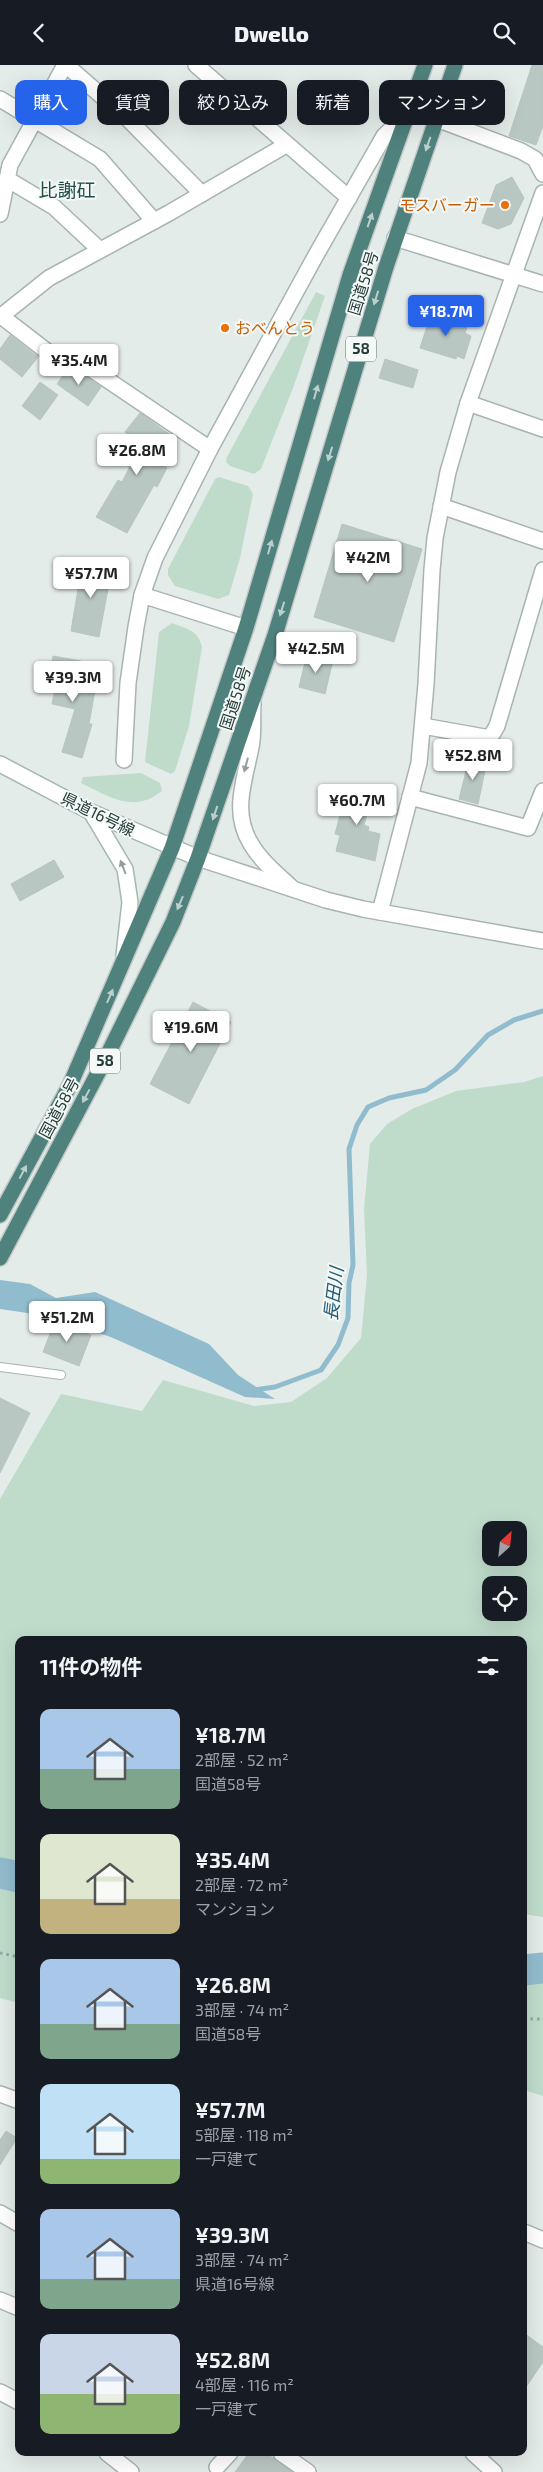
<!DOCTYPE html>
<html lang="ja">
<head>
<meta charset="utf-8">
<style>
  :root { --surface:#171b24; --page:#20242c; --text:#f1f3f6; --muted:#9ea1a6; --accent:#2563eb }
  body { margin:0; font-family:"Exo 2","Noto Sans JP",sans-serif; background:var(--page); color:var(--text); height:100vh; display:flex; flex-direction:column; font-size:19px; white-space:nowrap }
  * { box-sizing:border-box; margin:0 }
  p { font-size:16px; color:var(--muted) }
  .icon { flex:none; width:28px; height:28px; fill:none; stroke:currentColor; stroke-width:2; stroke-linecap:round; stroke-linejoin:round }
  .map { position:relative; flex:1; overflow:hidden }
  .drawer { position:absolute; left:15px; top:1571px; width:512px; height:820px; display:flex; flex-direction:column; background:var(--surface); border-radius:10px; box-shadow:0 5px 20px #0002 }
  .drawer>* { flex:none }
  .hud { position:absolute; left:15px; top:15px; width:514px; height:45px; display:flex; gap:10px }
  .needle { width:32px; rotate:27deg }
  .fabs { position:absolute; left:482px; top:1456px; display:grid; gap:10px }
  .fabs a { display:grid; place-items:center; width:45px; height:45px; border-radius:10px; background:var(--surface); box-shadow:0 5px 20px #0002; font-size:25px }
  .price { position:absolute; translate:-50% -42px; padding:0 11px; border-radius:5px; background:#fff; color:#222; font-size:16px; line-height:32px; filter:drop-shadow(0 1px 2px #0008) }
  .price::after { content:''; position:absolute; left:50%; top:30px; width:15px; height:11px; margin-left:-8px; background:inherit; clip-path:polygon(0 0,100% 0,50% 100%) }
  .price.active { background:var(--accent); color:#fff }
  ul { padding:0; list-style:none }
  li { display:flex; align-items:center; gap:15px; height:125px; padding:0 25px }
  li span { display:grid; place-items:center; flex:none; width:140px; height:100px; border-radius:10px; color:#555 }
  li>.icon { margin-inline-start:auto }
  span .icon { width:60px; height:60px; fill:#fffc; stroke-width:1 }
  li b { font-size:21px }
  h2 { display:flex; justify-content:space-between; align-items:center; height:60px; padding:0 25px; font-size:21px }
  .chip { padding:0 18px; border-radius:10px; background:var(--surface); box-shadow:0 5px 20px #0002; font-size:18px; line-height:45px }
  .chip.active { background:var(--accent); color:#fff }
  header { display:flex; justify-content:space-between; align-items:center; height:65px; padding:0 25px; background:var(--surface); font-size:22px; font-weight:800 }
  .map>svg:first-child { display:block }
  .green { fill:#bfdcca; fill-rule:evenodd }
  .water { fill:#91bccd }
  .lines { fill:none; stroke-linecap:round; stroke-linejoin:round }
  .stream { stroke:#91bccd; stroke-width:5 }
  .river { stroke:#91bccd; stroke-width:31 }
  .building { fill:#b9c7c3; stroke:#b7c5c1 }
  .service-casing { stroke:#a7b4b1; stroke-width:10 }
  .minor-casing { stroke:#a7b4b1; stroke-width:18 }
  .tertiary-casing { stroke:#a7b4b1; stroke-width:18 }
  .secondary-casing { stroke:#a3b7b3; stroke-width:18 }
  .trunk-casing { stroke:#c2c9c8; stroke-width:18 }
  .path { stroke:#87ada6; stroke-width:3; stroke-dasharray:2.5 4; stroke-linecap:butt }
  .service { stroke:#fff; stroke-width:8 }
  .minor { stroke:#fff; stroke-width:15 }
  .tertiary { stroke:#fff; stroke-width:15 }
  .secondary { stroke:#fff; stroke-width:15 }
  .trunk { stroke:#50827d; stroke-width:15 }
  .oneway { fill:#bbcfcc }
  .oneway2 { fill:#929e9c }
  .food-dot { fill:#e8710a; stroke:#f4f9f7; stroke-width:2 }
  .labels { text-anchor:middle; stroke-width:4; stroke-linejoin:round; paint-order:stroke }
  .shield { fill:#f4f9f7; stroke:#637572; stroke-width:1 }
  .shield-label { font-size:15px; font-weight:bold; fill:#253d39 }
  .food-label { font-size:16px; fill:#c56008; stroke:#f4f9f7; text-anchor:end }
  .street-label { font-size:16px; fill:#253d39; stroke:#f4f9f7 }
  .water-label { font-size:18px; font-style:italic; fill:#235c74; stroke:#f4f9f7 }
  .quarter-label { font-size:19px; fill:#224d48; stroke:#f4f9f7 }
</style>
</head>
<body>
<header><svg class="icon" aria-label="back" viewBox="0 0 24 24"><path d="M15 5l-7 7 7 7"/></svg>Dwello<svg class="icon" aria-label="search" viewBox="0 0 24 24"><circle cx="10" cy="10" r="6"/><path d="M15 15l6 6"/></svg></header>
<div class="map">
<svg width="543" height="2407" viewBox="0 0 543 2407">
  <rect width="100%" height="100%" fill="#e4ecea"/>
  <g class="green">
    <polygon points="316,227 325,231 293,323 261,404 254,409 230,401 226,397 227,392"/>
    <polygon points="219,412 248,421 253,429 240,493 229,530 218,534 175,521 168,510 168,504 215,414"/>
    <path d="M172,558C187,564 198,565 202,582L189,661L175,706L171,709L145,697L159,567Z"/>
    <path d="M141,708L160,718L162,726C133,749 110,732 81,718L83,712Z"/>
    <path d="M543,1011V1852L524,1849V1575H19V1801L0,1798V1434L61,1329L142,1346L163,1315L254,1341L291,1337L327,1313L361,1273L367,1210L364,1144L370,1079L387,1059L412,1044L456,1026L524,1017ZM491,1465H519V1492H491ZM491,1520H519V1548H491Z"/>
    <polygon points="0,1807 19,1812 19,1938 0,1933"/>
    <polygon points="543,1905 543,2031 524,2025 524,1908"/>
  </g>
  <polygon class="water" points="0,1215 30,1219 56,1233 95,1227 209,1279 238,1310 275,1334 245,1332 113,1273 55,1252 0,1244"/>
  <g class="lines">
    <polyline class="stream" points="254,1325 275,1322 321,1305 338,1280 348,1253 349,1218 353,1200 349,1084 357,1060 368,1042 389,1033 426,1025 455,1005 488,970 514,955 543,946"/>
    <g class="river">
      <polyline points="0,1808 19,1812"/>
      <polyline points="524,1905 543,1903"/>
    </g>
  </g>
  <g class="building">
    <polygon points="532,0 543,0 543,61 536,80 509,71"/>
    <polygon points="512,112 524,133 511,159 498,164 482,158 496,120"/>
    <polygon points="431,249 468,259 465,268 471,271 464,294 457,291 456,294 420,283"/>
    <polygon points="10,270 38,292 22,312 0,294 0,284"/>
    <polygon points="385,294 418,305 413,323 379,313"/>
    <polygon points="69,302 74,304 101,322 88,341 57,319"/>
    <polygon points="40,317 58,330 40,355 22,341"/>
    <polygon points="140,348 172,371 153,396 167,403 157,422 154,420 127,468 96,452 118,415 122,417 141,380 125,367"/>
    <polygon points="342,459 422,484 394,577 314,552"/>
    <polygon points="83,494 109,500 104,523 108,524 99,572 71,566"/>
    <polygon points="307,589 333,595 325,629 299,622"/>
    <polygon points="53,591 81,596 76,622 95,625 89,659 92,659 82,693 62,687 75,644 52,639 57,612 50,611"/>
    <polygon points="469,694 487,696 478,739 459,734"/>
    <polygon points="348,720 373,728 364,760 369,762 368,766 380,769 375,796 336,786 340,770 335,769"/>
    <polygon points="54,795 64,812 20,836 11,819"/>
    <polygon points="193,937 231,957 189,1039 150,1019"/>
    <polygon points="55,1256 91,1270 79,1301 43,1287"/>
    <polygon points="0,1333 30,1348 0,1408"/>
    <polygon points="6,2066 17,2073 0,2100 0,2075"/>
    <polygon points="524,2268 543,2282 543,2297 524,2325"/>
    <polygon points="249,2388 266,2388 292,2407 235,2407"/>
  </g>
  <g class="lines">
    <g class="service-casing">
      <polyline id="service" points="0,1302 61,1310"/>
    </g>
    <g class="minor-casing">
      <g id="minor">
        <polyline points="66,0 127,53 202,129"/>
        <polyline points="196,0 349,133"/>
        <polyline points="0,34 100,94 154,156"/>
        <polyline points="437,54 521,86 535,94 543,109"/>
        <polyline points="7,114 54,142 100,185"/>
        <polyline points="0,149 10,100 65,0"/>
        <polyline points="1,251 49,288 78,295 210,384"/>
        <polyline points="0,252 49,213 169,148 286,80"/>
        <polyline points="468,338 543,364"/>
        <polyline points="441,441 543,476"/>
        <polyline points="142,530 246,563"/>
        <polyline points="423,661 490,673 497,661 543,505"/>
        <polyline points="410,732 528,763 543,726"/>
        <polyline points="380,847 419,698 426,619 432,505 435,473 448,407 468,338 543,128"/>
        <polyline points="0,2029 19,2036"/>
        <polyline points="0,2148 19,2159"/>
        <polyline points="524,2167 543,2175"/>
        <polyline points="0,2235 19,2243"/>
        <polyline points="0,2327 19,2337"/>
        <polyline points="107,2388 131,2407"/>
        <polyline points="281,2388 308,2407"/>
        <polyline points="473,2388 494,2407"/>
        <polyline points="217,2402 230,2388"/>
      </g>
    </g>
    <g class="tertiary-casing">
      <g id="tertiary">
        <polyline points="395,173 543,219"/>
        <path d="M253,639C252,653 254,668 251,682C245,715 231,747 251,779C261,796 277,809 291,822"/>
        <polyline points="124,695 128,618 136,562 142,530 155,493 210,384 316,190 384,71 407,49"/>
        <polyline points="198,793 326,835 363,844 543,876"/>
      </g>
    </g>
    <g class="secondary-casing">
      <g id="secondary">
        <polyline points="0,699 91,747 198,793"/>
        <polyline points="91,747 125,804 130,837 124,890"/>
      </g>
    </g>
    <g class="trunk-casing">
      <g id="trunk">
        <polyline points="0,1150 70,1020 172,783 246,563 350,210 425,0"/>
        <polyline points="0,1193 108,989 173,857 198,793 275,570 386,202 455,0"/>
      </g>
    </g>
    <g class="path">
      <polyline points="0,1888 19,1892"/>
      <polyline points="524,1954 543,1954"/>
    </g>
    <use href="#service" class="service"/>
    <use href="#minor" class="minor"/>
    <use href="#tertiary" class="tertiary"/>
    <use href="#secondary" class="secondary"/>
    <use href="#trunk" class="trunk"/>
  </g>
  <defs><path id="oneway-solid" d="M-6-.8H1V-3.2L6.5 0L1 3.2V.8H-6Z" transform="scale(1.25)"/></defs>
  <g class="oneway">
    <use href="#oneway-solid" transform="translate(428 79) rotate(109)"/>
    <use href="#oneway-solid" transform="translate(370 155) rotate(-71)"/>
    <use href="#oneway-solid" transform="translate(376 233) rotate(107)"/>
    <use href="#oneway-solid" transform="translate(316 327) rotate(-74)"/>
    <use href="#oneway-solid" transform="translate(330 389) rotate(107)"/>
    <use href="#oneway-solid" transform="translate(270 482) rotate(-74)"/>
    <use href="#oneway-solid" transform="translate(282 544) rotate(107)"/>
    <use href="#oneway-solid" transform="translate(215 748) rotate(109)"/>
    <use href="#oneway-solid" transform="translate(180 838) rotate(113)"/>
    <use href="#oneway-solid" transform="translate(110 931) rotate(-66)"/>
    <use href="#oneway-solid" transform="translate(86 1031) rotate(118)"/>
    <use href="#oneway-solid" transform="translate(23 1107) rotate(-62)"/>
  </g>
  <g class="oneway2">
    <use href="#oneway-solid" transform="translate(246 700) rotate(105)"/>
    <use href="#oneway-solid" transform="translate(123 802) rotate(-111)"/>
  </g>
  <g class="food-dot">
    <circle cx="505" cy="140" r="5"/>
    <circle cx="225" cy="263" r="5"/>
  </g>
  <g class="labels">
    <g class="shield">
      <rect x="346" y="271.5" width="30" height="25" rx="4"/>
      <rect x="90" y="983.5" width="30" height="25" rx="4"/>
    </g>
    <g class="shield-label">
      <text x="361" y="289">58</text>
      <text x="105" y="1001">58</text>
    </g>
    <g class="food-label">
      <text x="495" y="146">モスバーガー</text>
      <text x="235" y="269" text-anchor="start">おべんとう</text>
    </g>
    <g class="street-label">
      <text transform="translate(363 218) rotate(-73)" y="6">国道58号</text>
      <text transform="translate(235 633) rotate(-72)" y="6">国道58号</text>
      <text transform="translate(98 749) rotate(26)" y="6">県道16号線</text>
      <text transform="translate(59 1043) rotate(-62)" y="6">国道58号</text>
    </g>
    <g class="water-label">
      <text transform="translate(334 1229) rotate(-83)" y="6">長田川</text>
    </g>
    <g class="quarter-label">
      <text x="67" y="132">比謝矼</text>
    </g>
  </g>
</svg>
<div class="fabs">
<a><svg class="needle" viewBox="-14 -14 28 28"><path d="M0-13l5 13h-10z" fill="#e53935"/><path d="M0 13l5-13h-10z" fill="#9ea1a6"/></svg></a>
<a><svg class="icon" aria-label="locate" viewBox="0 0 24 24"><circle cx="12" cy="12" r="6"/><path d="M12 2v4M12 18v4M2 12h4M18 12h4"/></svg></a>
</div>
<b class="price active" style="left:446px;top:272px">¥18.7M</b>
<b class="price" style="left:79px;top:321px">¥35.4M</b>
<b class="price" style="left:137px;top:411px">¥26.8M</b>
<b class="price" style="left:368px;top:518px">¥42M</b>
<b class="price" style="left:91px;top:534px">¥57.7M</b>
<b class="price" style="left:316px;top:609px">¥42.5M</b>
<b class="price" style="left:73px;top:638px">¥39.3M</b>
<b class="price" style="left:473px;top:716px">¥52.8M</b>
<b class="price" style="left:357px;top:761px">¥60.7M</b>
<b class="price" style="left:191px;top:988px">¥19.6M</b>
<b class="price" style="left:67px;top:1278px">¥51.2M</b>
<div class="hud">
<a class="chip active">購入</a>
<a class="chip">賃貸</a>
<a class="chip">絞り込み</a>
<a class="chip">新着</a>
<a class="chip">マンション</a>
</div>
<section class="drawer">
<h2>11件の物件<svg class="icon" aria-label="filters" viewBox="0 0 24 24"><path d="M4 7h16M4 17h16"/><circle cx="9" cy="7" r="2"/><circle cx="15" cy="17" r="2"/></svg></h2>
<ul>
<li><span style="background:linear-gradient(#a9c7e8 60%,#7fa58c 0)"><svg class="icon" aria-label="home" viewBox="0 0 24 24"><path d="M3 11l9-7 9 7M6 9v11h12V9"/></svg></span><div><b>¥18.7M</b><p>2部屋 · 52 m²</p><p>国道58号</p></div></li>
<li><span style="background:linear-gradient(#dfe7d0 65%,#c2b280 0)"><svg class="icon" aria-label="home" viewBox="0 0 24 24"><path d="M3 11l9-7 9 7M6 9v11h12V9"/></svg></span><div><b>¥35.4M</b><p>2部屋 · 72 m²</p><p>マンション</p></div></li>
<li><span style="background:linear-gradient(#a9c7e8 65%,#7fa58c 0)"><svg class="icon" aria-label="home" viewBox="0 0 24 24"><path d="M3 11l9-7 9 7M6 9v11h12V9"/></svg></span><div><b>¥26.8M</b><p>3部屋 · 74 m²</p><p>国道58号</p></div></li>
<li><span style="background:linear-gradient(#bfe0f5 75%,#8fb573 0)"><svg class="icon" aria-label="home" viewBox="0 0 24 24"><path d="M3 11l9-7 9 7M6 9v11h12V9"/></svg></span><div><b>¥57.7M</b><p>5部屋 · 118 m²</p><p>一戸建て</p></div></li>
<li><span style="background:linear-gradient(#a9c7e8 70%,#7fa58c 0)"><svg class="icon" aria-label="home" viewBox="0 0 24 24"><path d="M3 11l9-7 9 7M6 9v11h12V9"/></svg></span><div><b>¥39.3M</b><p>3部屋 · 74 m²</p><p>県道16号線</p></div></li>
<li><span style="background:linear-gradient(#c9d6e8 60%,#8fb573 0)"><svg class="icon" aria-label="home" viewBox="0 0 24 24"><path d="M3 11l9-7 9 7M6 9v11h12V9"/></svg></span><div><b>¥52.8M</b><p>4部屋 · 116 m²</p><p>一戸建て</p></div></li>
</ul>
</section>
</div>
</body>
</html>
